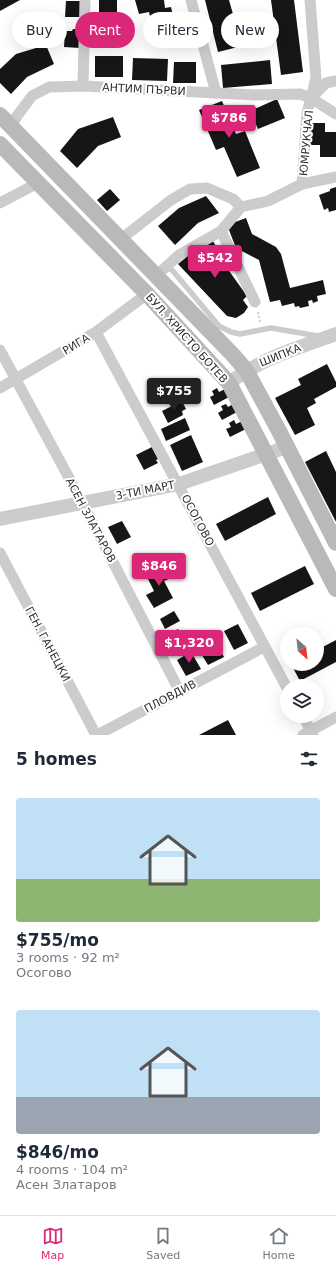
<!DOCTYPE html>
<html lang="en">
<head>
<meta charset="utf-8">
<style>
  :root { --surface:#fff; --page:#f2f2f3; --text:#1f2937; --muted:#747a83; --line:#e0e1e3; --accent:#db2777 }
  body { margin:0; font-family:"DejaVu Sans",sans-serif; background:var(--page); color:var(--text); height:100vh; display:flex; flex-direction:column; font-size:15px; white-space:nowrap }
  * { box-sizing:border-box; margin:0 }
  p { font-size:13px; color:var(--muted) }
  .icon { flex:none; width:22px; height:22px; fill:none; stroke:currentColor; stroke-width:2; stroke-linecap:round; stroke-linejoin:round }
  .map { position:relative; height:735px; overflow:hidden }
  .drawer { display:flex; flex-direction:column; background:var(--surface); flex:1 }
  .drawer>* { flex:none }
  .hud { position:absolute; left:12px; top:12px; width:312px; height:36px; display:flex; gap:8px }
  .needle { width:26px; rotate:152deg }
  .controls { position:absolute; left:280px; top:627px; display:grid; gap:8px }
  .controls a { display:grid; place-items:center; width:44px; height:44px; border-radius:50%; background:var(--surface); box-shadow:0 4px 16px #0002; font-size:20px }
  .price { position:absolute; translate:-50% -34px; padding:0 9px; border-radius:4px; background:var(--accent); color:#fff; font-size:13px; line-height:26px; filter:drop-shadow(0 1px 2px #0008) }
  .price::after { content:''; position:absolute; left:50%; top:24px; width:12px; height:9px; margin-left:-6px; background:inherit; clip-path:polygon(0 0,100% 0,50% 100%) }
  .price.active { background:#222; color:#fff }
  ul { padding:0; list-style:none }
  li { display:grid; align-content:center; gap:8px; height:212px; padding:0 16px }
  li span { display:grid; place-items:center; height:124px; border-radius:4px; color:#555 }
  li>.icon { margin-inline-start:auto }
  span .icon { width:72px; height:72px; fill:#fffc; stroke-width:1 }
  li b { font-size:17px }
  h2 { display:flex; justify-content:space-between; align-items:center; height:48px; padding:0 16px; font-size:17px }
  .pill { padding:0 14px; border-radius:18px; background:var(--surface); box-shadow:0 4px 16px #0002; font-size:14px; line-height:36px }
  .pill.active { background:var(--accent); color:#fff }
  .dock { display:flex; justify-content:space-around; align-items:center; height:56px; border-top:1px solid var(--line); background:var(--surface); font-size:11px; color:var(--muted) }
  .dock a { display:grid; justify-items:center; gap:2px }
  .dock .active { color:var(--accent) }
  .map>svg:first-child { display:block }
  .building { fill:#161616 }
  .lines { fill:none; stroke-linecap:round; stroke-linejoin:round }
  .path { stroke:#ccc; stroke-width:2; stroke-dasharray:2 2; stroke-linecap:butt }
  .service { stroke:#ccc; stroke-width:5.5 }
  .minor { stroke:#ccc; stroke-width:11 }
  .tertiary { stroke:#ccc; stroke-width:14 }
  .secondary { stroke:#b9b9b9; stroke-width:16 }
  .labels { text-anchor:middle; stroke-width:4; stroke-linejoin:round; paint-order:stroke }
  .street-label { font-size:11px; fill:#2f2f2f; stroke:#fff }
</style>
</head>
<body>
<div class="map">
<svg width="336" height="735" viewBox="0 0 336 735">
  <rect width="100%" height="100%" fill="#fff"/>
  <g class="building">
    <polygon points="0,0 20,0 0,11"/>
    <polygon points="99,0 117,0 117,22 99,21"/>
    <polygon points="135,0 164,0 165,8 171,7 177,33 155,38 149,12 139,14"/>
    <polygon points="205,0 229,0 242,46 218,52"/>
    <polygon points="271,0 294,0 303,72 281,75"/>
    <polygon points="66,1 84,1 84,17 65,17"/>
    <polygon points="102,28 119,29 119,42 101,42"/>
    <polygon points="73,29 82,29 80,48 64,47 65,31 72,31"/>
    <polygon points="46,45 54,64 27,77 11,94 0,83 0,69 16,54"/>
    <rect x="95" y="56" width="28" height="21"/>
    <polygon points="133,58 168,59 167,81 132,80"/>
    <polygon points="270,60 272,84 223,88 221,65"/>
    <polygon points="174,62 196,62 196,83 173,83"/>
    <polygon points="277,99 285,118 258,129 250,111"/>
    <polygon points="222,101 236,134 245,131 260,168 237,177 224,147 216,150 199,110"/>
    <polygon points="113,117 121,137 98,146 77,168 60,151 78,129"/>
    <polygon points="309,123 325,123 325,132 336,132 336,157 320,157 320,145 308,145"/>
    <polygon points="336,187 336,210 329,212 328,208 324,210 319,195 330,191 330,189"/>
    <polygon points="110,189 120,200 107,211 97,200"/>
    <polygon points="206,196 219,213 198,223 175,245 158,226 179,208"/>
    <polygon points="246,218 252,234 276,247 281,254 290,288 323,280 326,294 317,296 318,301 313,303 312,300 308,301 309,306 300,308 299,306 295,307 294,303 282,306 280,300 270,302 259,260 236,248 227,225"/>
    <polygon points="211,237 227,268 247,296 243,300 248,307 244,313 236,318 227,316 178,264"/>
    <polygon points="327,364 336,382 336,387 314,399 316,403 307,408 315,425 295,435 275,398 301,385 298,379"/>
    <polygon points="217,388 219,392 225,389 229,397 214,405 210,397 214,395 212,391"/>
    <polygon points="182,401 186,409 182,411 183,415 168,423 162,411"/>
    <polygon points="226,404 228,407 233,404 237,412 222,420 218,413 223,410 221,406"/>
    <polygon points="185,418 190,430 166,441 161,429"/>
    <polygon points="234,420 236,424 242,421 246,429 230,437 226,429 231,427 229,423"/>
    <polygon points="191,435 203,462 182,471 170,445"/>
    <polygon points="152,447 158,459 156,460 158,463 144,470 136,455"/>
    <polygon points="326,451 336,472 336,522 305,462"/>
    <polygon points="268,497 276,514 225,541 216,524"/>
    <polygon points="122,521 131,537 117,544 108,527"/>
    <polygon points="164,566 171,578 164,581 173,598 154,608 146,595 154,591 146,575"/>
    <polygon points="305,566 314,584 260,611 251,593"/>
    <polygon points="174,611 180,621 165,629 160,619"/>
    <polygon points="238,624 248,643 234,650 224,631"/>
    <polygon points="178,629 186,643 172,650 165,636"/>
    <polygon points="336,640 336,662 300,681 291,664 317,664 317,650"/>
    <polygon points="216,643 224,657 208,665 200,652"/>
    <polygon points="191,652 201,669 186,676 177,660"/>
    <polygon points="228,720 236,735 199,735"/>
  </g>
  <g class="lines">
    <polyline class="path" points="258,312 260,322"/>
    <polyline class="service" points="166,266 173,271 219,326 231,332 240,334 271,328 318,336"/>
    <g class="minor">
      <polyline points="191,0 216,93"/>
      <polyline points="83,86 85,0"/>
      <polyline points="311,98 336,114"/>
      <polyline points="11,127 17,116 32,96 49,87 83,86 254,95 300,94 311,98 326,83 336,81"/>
      <polyline points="302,184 307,113 316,78 310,0"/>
      <polyline points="0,203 38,183"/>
      <polyline points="121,239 171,200 190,189 207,188 233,199 241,207"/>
      <polyline points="156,276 179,255 221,231"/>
      <polyline points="255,302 221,231 241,207 268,201 302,184 336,177"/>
      <polyline points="96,332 287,688"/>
      <polyline points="0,350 82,502 179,690"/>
      <polyline points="0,388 96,332 147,294"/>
      <polyline points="0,553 96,735"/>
      <polyline points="303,716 313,735"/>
      <polyline points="97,735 264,647"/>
      <polyline points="303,735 336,717"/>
    </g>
    <g class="tertiary">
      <path d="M229,383C262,358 297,348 336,334"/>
      <polyline points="0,519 179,484 287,447"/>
    </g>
    <g class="secondary">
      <polyline points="0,115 233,355 246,370 279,431 336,543"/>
      <polyline points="0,144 147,294 229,383 336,589"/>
    </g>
  </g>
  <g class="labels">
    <g class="street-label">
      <text transform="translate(144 89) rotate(3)" y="4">АНТИМ ПЪРВИ</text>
      <text transform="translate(306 143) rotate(-85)" y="4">ЮМРУКЧАЛ</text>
      <text transform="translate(187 338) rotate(48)" y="4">БУЛ. ХРИСТО БОТЕВ</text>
      <text transform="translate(76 344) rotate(-31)" y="4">РИГА</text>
      <text transform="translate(280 355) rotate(-22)" y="4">ШИПКА</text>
      <text transform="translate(145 490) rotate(-11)" y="4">3-ТИ МАРТ</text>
      <text transform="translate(91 520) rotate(62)" y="4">АСЕН ЗЛАТАРОВ</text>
      <text transform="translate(198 520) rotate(62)" y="4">ОСОГОВО</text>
      <text transform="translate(48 644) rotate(62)" y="4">ГЕН. ГАНЕЦКИ</text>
      <text transform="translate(170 696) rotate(-28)" y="4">ПЛОВДИВ</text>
    </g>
  </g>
</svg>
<div class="controls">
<a><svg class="needle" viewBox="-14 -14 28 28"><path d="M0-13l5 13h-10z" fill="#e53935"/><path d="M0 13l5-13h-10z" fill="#747a83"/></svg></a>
<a><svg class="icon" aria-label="layers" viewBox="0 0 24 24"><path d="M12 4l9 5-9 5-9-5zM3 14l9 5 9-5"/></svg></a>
</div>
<b class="price" style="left:229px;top:139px">$786</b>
<b class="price" style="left:215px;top:279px">$542</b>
<b class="price active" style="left:174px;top:412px">$755</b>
<b class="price" style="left:159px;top:587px">$846</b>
<b class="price" style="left:189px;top:664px">$1,320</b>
<div class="hud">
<a class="pill">Buy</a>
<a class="pill active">Rent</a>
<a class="pill">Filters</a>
<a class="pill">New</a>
</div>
</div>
<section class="drawer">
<h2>5 homes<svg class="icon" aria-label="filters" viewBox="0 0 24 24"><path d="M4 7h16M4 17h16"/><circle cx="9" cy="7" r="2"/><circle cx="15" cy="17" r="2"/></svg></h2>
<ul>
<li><span style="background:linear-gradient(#bfe0f5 65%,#8fb573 0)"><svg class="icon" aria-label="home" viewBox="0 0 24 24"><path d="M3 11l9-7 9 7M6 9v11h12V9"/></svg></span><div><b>$755/mo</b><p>3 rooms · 92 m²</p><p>Осогово</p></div></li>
<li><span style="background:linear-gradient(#bfe0f5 70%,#9aa5b1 0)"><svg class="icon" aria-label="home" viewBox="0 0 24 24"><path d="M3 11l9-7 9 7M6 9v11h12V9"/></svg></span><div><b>$846/mo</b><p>4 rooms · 104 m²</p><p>Асен Златаров</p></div></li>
</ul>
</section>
<nav class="dock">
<a class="active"><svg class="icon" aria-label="map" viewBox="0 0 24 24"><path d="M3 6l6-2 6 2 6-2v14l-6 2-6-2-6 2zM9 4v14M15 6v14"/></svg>Map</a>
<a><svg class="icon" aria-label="saved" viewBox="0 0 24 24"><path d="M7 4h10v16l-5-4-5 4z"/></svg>Saved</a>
<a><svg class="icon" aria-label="home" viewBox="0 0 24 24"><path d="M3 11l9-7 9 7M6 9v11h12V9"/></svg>Home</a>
</nav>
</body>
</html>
